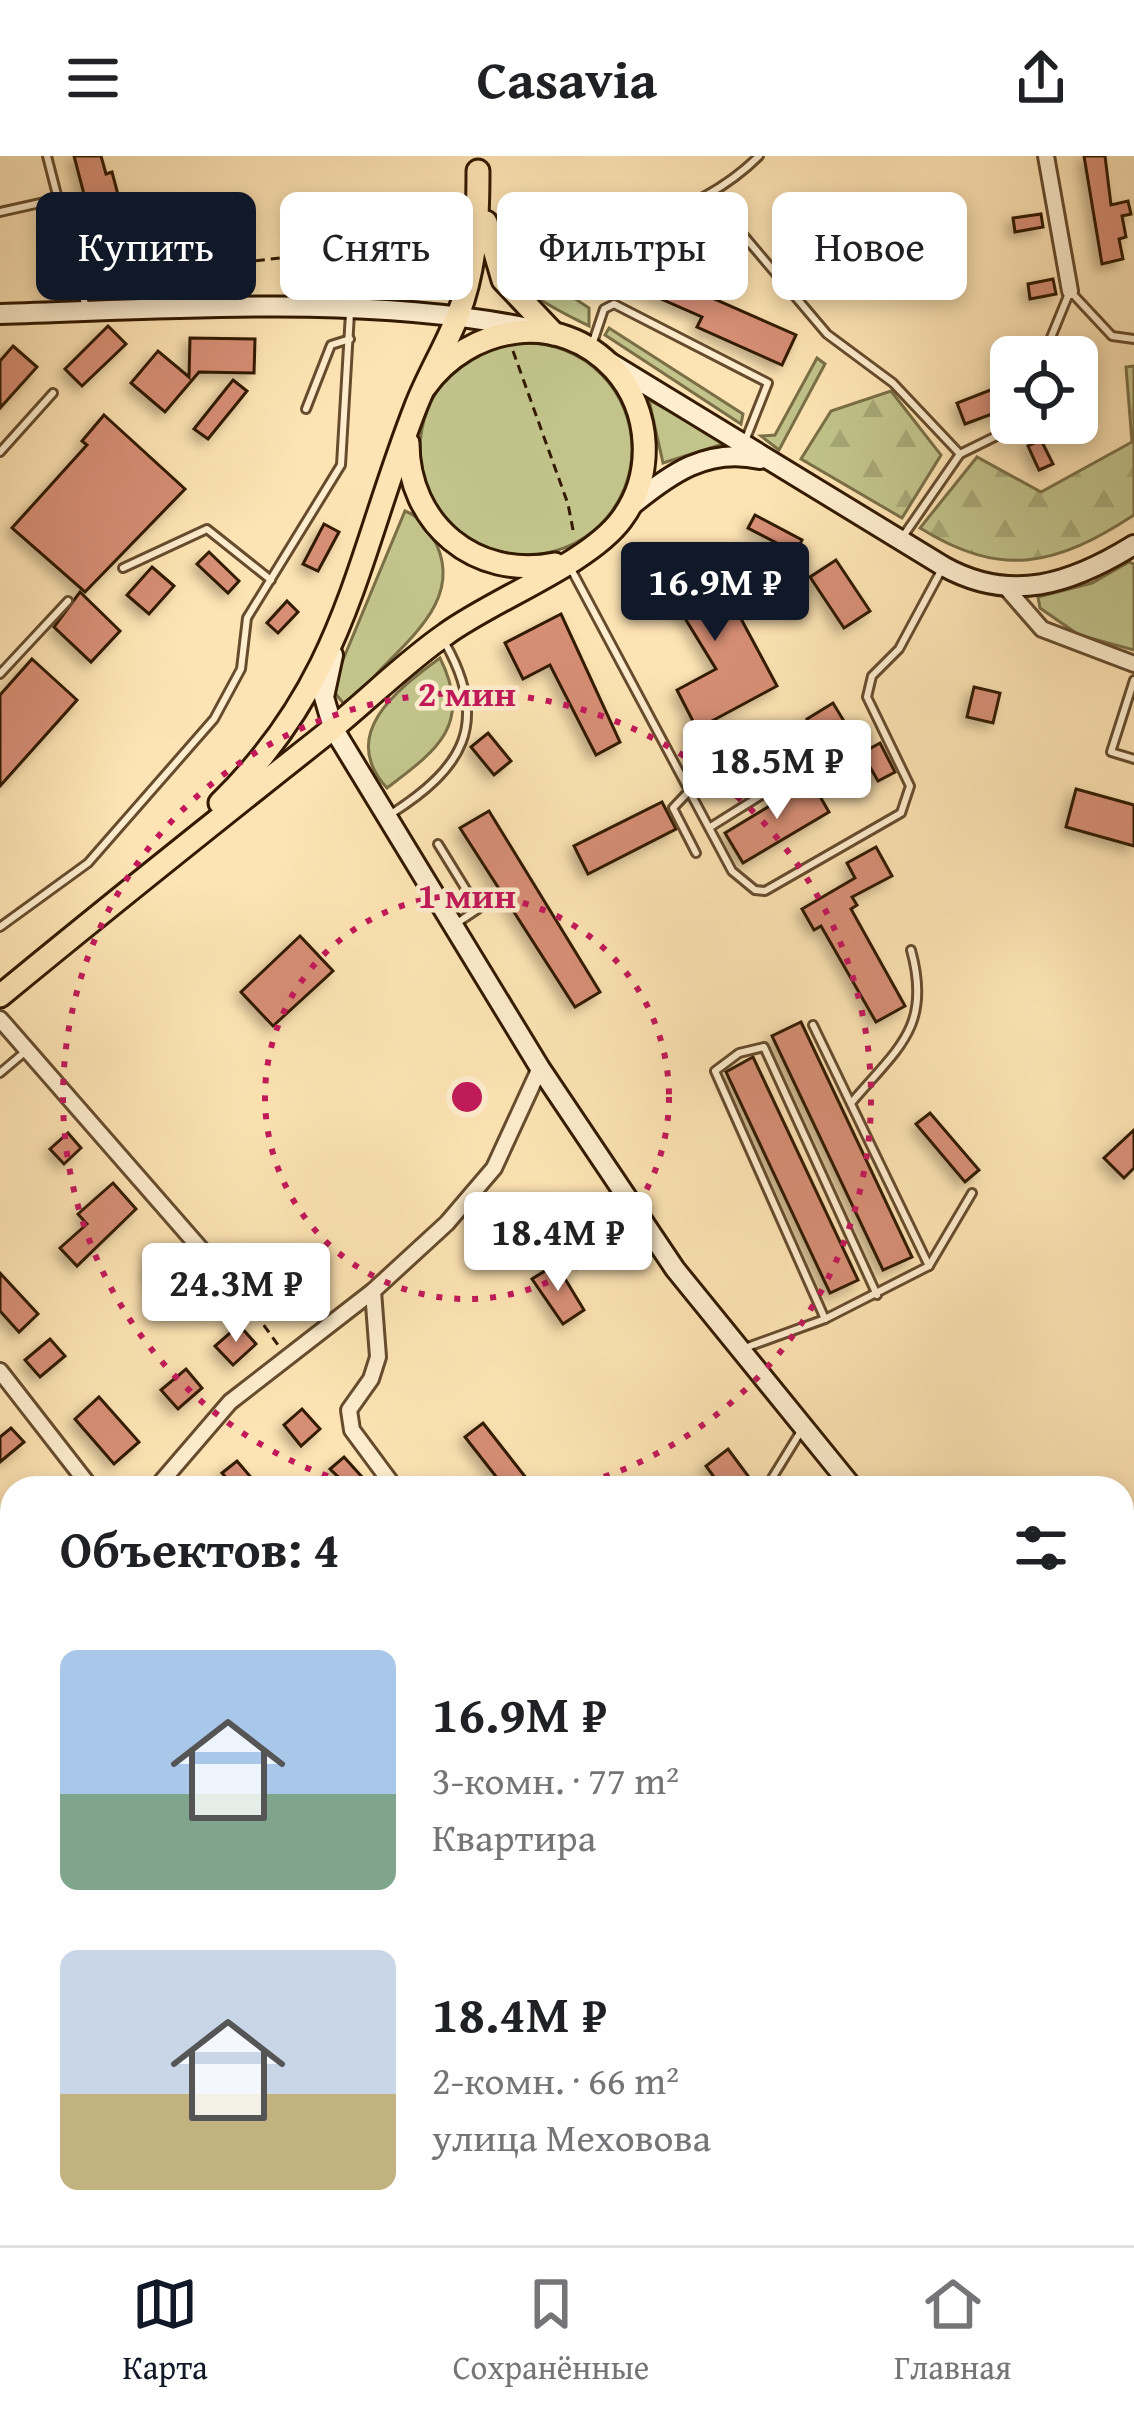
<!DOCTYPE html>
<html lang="ru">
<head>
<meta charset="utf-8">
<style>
  :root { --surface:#fff; --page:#f6f6f6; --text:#202124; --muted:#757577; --line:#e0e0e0; --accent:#111827 }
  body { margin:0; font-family:"Gentium Book Plus",serif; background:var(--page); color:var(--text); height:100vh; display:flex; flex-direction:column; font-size:45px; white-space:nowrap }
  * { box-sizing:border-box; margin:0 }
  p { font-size:39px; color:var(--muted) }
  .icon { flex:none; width:66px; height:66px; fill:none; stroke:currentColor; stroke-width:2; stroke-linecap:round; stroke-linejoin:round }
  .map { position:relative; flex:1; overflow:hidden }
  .panel { position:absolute; left:0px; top:1320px; width:1134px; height:771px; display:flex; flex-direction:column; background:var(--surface); border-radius:36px 36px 0 0; box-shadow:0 6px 18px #0003 }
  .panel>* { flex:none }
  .guide { position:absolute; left:36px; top:36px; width:1062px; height:108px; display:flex; gap:24px }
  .fabs { position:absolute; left:990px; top:180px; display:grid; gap:24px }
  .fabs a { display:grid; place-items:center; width:108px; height:108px; border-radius:18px; background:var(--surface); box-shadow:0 6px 18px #0003; font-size:60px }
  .price { position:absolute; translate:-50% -102px; padding:0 27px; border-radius:12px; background:#fff; color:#222; font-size:39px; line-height:78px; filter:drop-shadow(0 3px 6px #0008) }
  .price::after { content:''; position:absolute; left:50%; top:72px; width:36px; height:27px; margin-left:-18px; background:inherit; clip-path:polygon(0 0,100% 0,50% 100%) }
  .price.active { background:var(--accent); color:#fff }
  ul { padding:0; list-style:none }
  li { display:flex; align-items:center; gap:36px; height:300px; padding:0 60px }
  li span { display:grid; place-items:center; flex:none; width:336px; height:240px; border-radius:18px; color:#555 }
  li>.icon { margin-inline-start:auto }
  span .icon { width:144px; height:144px; fill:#fffc; stroke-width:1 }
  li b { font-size:51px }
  h2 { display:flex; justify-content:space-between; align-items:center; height:144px; padding:0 60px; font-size:51px }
  .tag { padding:0 42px; border-radius:18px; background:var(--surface); box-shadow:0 6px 18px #0003; font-size:42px; line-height:108px }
  .tag.active { background:var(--accent); color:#fff }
  header { display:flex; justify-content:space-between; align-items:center; height:156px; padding:0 60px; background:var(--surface); font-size:54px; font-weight:800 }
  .menu { display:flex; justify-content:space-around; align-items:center; height:168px; border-top:3px solid var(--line); background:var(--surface); font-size:33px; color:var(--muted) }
  .menu a { display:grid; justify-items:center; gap:6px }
  .menu .active { color:var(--accent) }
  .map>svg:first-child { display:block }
  .grass { fill:#c2c48c; stroke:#7a6f46; stroke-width:3 }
  .forest { fill:url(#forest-firs); stroke:#7a6f46; stroke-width:3 }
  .building { fill:#d68e75; stroke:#331a00; stroke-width:3; filter:url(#shadow) }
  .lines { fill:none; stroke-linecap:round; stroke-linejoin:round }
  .lane-casing { stroke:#664c2d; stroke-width:12 }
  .street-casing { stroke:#664c2d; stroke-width:20 }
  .secondary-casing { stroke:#331a00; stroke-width:24 }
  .primary-casing { stroke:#331a00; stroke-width:27 }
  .path { stroke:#331a00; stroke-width:3; stroke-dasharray:9 6; stroke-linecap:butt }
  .lane { stroke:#feedce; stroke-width:6 }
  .street { stroke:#feedce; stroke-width:14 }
  .secondary { stroke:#feedce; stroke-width:18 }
  .primary { stroke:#fee4b4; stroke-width:21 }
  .ring { fill:none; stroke:#c2185b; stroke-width:6; stroke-dasharray:6 12 }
  .centre { fill:#c2185b; stroke:#feedce; stroke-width:6 }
  .ring-label { font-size:36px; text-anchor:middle; font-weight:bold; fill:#c2185b; stroke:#feedce; stroke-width:9; stroke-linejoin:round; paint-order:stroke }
</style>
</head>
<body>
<header><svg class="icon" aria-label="menu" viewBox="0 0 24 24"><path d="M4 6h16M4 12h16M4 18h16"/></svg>Casavia<svg class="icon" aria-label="share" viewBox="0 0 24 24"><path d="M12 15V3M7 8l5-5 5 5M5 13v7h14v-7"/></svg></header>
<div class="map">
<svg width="1134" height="2089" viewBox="0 0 1134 2089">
  <defs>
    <pattern id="forest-firs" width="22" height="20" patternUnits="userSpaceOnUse" patternTransform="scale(3)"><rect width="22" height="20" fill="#c2c48c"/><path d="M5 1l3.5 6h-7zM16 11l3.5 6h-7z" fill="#a7a877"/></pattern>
    <filter id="shadow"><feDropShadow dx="-5.5" dy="5.5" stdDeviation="6" flood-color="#0004"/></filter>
  </defs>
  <rect width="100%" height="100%" fill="#fee4b4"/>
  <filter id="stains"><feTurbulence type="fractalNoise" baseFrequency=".00167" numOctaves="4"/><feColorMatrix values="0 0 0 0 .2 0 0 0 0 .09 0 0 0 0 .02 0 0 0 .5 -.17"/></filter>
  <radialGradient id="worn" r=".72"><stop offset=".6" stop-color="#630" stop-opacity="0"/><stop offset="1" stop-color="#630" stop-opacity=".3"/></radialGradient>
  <g class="grass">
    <path d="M502,94L589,152V170C552,151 514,136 502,94Z"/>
    <polygon points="609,172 743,258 741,268 605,179"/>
    <circle cx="526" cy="293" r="106"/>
    <polygon points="817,202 825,208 779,294 761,280 775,279"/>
    <polygon points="649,244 723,284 723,288 663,307"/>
    <path d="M405,355C418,360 425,368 432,380C464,433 421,473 385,509C372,522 360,539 343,547L335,537V523Z"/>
    <polygon points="1129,406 1134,408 1134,494 1079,479 1040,452 1038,441 1092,427"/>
    <path d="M440,502C473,569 437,594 387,632C338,579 396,534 440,502Z"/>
  </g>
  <g class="forest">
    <path d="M1134,210V359C1056,410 1002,423 920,372L977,301L1041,336L1132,286L1126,211Z"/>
    <polygon points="891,235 941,299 902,362 801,303 831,255"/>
  </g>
  <g class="building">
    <polygon points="74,0 101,0 106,18 112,16 135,103 103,111"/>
    <polygon points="1084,0 1105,0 1111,49 1128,45 1131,58 1122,60 1126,81 1119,83 1123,103 1102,108"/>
    <polygon points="899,41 922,61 908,77 885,57"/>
    <polygon points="1041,58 1043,71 1015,76 1013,62"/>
    <polygon points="570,90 628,105 796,179 782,209 697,171 702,161 620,125 617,134 560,113"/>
    <polygon points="1053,123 1056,138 1030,143 1028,128"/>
    <polygon points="108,170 126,188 82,230 65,213"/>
    <polygon points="190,182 255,183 254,217 199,216 165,256 131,227 158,195 189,221"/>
    <polygon points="13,190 37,211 0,252 0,205"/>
    <polygon points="233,224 247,235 208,283 194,273"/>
    <polygon points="1011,226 1011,251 965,268 957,247"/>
    <polygon points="104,259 185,333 85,436 12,372 87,289 82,285"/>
    <polygon points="1041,284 1053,308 1039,314 1028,290"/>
    <polygon points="755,359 802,384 796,397 748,372"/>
    <polygon points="324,368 339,376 318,415 303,408"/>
    <polygon points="695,394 724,448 731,444 777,530 697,573 677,534 716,513 656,415"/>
    <polygon points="209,396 239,425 228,437 197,408"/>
    <polygon points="836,404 870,455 844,472 810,421"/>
    <polygon points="152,411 174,430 149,458 127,439"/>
    <polygon points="80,436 120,475 91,506 54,471"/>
    <polygon points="287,445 298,456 278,477 267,467"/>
    <polygon points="561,458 620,586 596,599 550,509 523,523 505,487"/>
    <polygon points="32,503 77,544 0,630 0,539"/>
    <polygon points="974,531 1000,537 993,567 967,561"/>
    <polygon points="833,547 862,595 836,612 807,563"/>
    <polygon points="488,577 511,605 494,619 471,591"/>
    <polygon points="880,587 895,616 878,625 862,597"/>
    <polygon points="811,625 829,656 743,707 725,677"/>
    <polygon points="1076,633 1134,649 1134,690 1066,671"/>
    <polygon points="662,646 676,673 588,718 574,690"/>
    <polygon points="489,655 600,836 575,851 460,672"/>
    <polygon points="876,691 892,720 852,741 857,749 851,753 905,850 876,866 821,770 814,774 802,753 855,722 847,707"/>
    <polygon points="300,780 333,815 273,870 241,836"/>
    <polygon points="801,866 912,1101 883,1114 772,880"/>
    <polygon points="753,901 858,1124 830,1137 726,916"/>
    <polygon points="930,957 979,1014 965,1026 916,968"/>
    <polygon points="1134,974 1134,1012 1124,1022 1104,1002"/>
    <polygon points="68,977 81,992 64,1008 50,993"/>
    <polygon points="113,1027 136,1053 77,1110 60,1092 87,1068 78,1058"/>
    <polygon points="170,1095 189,1116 168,1135 149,1114"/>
    <polygon points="556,1108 584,1154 563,1168 532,1123"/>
    <polygon points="0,1117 38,1158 19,1176 0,1155"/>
    <polygon points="239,1169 256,1188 233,1209 215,1190"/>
    <polygon points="50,1183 65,1200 40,1221 25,1204"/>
    <polygon points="186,1213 202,1232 178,1253 161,1234"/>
    <polygon points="99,1241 139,1286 114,1308 75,1263"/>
    <polygon points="302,1253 320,1273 301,1290 284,1269"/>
    <polygon points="483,1267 534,1332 505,1332 465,1281"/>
    <polygon points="11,1272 24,1286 0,1306 0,1281"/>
    <polygon points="728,1293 757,1332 722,1332 706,1310"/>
    <polygon points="344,1301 362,1321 350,1332 330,1313"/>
    <polygon points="237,1305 255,1326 248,1332 235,1332 222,1317"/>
  </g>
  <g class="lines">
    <g class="lane-casing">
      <g id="lane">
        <polyline points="47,0 86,152"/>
        <polyline points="711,41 827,178 893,227 960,298 1023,267"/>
        <polyline points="0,56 58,43"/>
        <path d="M496,84C583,91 696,63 759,0"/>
        <polyline points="593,186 604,153 614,148 768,227 745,285"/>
        <polyline points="1043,201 1070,135 1112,180 1134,183"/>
        <polyline points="306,253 331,189 350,183"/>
        <polyline points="0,296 53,237"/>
        <polyline points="904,379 960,298"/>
        <polyline points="123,412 207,373 271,424"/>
        <polyline points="571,413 732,715 755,734 765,735 901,657 910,630 867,541 872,520 899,493 943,411"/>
        <polyline points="0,518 68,445"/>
        <polyline points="1134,524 1111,596 1134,603"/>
        <polyline points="691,633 673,652 696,697"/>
        <path d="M391,658C462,613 491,568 445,487"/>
        <polyline points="712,670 811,608"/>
        <polyline points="438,688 478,753 457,767"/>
        <polyline points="0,771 88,707 214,563 241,513 247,462 341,309 350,157"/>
        <polyline points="813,869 929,1110"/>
        <polyline points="0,917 26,895"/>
        <path d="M852,946C899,891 932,870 911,794"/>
        <polyline points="825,1163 715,915 739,897 764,891 877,1139"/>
        <polyline points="742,1193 825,1163 929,1110 972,1037"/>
        <polyline points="766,1332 801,1275"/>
        <polyline points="1122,1930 1134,1925"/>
      </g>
    </g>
    <g class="street-casing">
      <g id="street">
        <polyline points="1046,0 1070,135"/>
        <polyline points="1008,434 1042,473 1134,508"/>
        <polyline points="0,863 247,1146"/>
        <polyline points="373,1135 378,1201 371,1223 349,1254 352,1274 395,1332"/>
        <polyline points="0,1215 91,1332"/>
        <polyline points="156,1332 230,1246 373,1135 447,1067 494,1012 540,912"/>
        <polyline points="0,1471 12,1461"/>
        <polyline points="0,1625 12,1639"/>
        <polyline points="0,1865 12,1854"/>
        <polyline points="0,2053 12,2067"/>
        <polyline points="22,2079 30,2089"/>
        <polyline points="376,2079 384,2089"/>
        <polyline points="728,2079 737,2089"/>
        <polyline points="1002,2079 1010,2089"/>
      </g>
    </g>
    <g class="secondary-casing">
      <g id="secondary">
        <path d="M0,158C171,153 361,138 528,172"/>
        <path d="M609,206L943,410C1011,448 1071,428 1134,389"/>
        <path d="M631,350C670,318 707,291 760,303"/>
        <polyline points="333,499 324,541 333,572 540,912 675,1113 853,1332"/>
        <polyline points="1122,1657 1134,1671"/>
      </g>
    </g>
    <g class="primary-casing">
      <g id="primary">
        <polyline points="486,66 503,124 554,178"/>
        <path d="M408,287C408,368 475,424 555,408"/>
        <path d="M220,647C346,524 356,403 416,250C428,219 446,190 458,159C476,112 478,65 478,15"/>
        <path d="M0,840C108,751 217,664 327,577C367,545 404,507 446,478C494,443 588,408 621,364C655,319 651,254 614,213C559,153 470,169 425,231"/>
      </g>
    </g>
    <g class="path">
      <polyline points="92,124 458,81"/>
      <polyline points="513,195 568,348 574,379"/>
      <polyline points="255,1157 278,1189"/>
    </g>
    <use href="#lane" class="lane"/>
    <use href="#street" class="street"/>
    <use href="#secondary" class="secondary"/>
    <use href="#primary" class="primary"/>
  </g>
  <g class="ring">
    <circle cx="467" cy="941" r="202"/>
    <path d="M362 1331A404 404 0 1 1 572 1331"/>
  </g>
  <circle cx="467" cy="941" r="18" class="centre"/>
  <g class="ring-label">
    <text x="467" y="550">2 мин</text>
    <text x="467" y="752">1 мин</text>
  </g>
  <rect width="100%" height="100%" filter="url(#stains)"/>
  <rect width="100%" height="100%" fill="url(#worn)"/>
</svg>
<div class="fabs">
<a><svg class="icon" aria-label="locate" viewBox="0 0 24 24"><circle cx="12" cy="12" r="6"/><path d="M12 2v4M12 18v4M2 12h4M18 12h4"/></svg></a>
</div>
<b class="price active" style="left:715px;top:488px">16.9M ₽</b>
<b class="price" style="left:777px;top:666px">18.5M ₽</b>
<b class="price" style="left:558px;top:1138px">18.4M ₽</b>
<b class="price" style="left:236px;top:1189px">24.3M ₽</b>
<div class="guide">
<a class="tag active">Купить</a>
<a class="tag">Снять</a>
<a class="tag">Фильтры</a>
<a class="tag">Новое</a>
</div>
<section class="panel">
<h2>Объектов: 4<svg class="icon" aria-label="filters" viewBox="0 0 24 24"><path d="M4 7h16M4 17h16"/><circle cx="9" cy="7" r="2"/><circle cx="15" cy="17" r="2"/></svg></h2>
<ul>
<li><span style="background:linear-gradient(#a9c7e8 60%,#7fa58c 0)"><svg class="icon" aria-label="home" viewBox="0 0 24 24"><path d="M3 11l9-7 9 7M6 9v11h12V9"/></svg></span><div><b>16.9M ₽</b><p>3-комн. · 77 m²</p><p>Квартира</p></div></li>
<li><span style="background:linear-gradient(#c9d6e8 60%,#c2b280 0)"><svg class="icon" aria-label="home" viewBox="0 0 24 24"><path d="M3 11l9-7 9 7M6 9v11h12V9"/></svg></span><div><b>18.4M ₽</b><p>2-комн. · 66 m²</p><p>улица Меховова</p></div></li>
</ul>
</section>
</div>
<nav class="menu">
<a class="active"><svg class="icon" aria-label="map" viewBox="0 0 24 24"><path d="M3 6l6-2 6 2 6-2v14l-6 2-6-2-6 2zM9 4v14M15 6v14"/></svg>Карта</a>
<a><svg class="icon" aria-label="saved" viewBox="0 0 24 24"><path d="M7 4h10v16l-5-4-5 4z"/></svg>Сохранённые</a>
<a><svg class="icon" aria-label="home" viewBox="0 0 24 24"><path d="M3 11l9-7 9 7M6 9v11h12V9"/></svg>Главная</a>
</nav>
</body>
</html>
